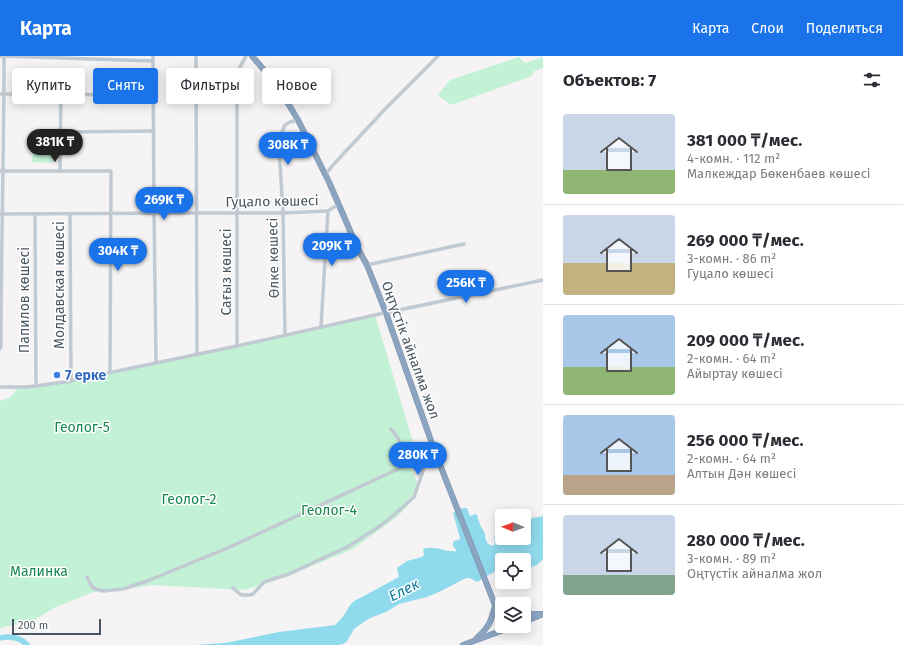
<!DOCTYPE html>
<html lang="ru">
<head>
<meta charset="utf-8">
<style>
  :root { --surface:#fff; --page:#f7f7f7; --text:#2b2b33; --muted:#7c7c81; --line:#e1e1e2; --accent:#1a73e8 }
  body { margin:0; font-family:"Fira Sans",sans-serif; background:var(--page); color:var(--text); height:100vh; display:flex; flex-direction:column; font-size:15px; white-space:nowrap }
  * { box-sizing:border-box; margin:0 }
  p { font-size:13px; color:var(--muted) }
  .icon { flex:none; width:22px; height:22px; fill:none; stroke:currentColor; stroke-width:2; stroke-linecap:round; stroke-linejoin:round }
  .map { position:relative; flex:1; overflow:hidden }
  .sheet { display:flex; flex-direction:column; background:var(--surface); width:360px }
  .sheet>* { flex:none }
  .banner { position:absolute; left:12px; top:12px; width:380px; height:36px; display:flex; gap:8px }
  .needle { width:26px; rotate:271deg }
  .tools { position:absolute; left:495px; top:453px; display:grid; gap:8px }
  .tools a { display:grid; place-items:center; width:36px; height:36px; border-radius:4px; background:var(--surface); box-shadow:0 2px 10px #0003; font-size:20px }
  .scale { position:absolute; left:12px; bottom:10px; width:89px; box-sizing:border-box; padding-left:4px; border:2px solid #4a5661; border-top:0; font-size:11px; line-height:14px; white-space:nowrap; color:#4a5661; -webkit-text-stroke:3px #fff; paint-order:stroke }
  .price { position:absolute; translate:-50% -34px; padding:0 9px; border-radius:14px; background:var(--accent); color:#fff; font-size:13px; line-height:26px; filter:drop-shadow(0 1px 2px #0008) }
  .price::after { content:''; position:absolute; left:50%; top:24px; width:12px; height:9px; margin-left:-6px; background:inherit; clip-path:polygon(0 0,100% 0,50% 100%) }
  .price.current { background:#222; color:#fff }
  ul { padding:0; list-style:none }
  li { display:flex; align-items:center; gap:12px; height:100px; padding:0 20px }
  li+li { border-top:1px solid var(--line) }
  li span { display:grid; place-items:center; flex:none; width:112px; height:80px; border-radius:4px; color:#555 }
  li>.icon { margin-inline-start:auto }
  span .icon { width:48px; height:48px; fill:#fffc; stroke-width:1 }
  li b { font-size:17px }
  h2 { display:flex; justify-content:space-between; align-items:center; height:48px; padding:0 20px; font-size:17px }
  .pill { padding:0 14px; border-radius:4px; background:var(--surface); box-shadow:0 2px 10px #0003; font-size:14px; line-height:36px }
  .pill.current { background:var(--accent); color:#fff }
  header { display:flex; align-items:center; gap:24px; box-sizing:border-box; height:56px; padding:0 20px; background:var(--accent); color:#fff }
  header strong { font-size:19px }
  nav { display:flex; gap:22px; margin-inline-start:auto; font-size:14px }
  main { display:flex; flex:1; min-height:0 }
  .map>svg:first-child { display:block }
  .green { fill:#c3f1d5 }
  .water { fill:#90daee }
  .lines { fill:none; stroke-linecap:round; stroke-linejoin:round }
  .river { stroke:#90daee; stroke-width:5.5 }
  .highway-casing { stroke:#7690ad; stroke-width:6 }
  .minor { stroke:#c1cad2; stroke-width:3.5 }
  .highway { stroke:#8ba5c1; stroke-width:5 }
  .shop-dot { fill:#3f7fe0; stroke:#fff; stroke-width:1.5 }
  .labels { text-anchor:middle; stroke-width:3; stroke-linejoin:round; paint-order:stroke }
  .street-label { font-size:14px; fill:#4a5661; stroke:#fff }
  .shop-label { font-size:14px; font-weight:bold; fill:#366cbe; stroke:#fff; text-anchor:start }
  .park-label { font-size:14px; fill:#17864f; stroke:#fff }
  .water-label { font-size:15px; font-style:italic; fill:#0c7c9b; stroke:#fff }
</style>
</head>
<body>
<header>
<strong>Карта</strong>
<nav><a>Карта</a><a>Слои</a><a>Поделиться</a></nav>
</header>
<main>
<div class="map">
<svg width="543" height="589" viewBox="0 0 543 589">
  <rect width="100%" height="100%" fill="#f5f3f3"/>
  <g class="green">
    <polygon points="519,1 525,7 543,1 543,12 534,15 532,20 451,49 438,39 450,24"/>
    <polygon points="33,96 53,97 52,107 32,106"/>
    <path d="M375,259L415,393L405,397L417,426L415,442L398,460L353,493L295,517L265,528L244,534L152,529L121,534L93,536L54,552L34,564L0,572V345C8,342 13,342 16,333L33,332Z"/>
  </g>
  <path class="water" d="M463,452H467L470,460L476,458L477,459L481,471L484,475L486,484L488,488L493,490L495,488C494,483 494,477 498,473L502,472V482H524V464L543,460V503L537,509L524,513V504H502V516H494L477,526L470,522H466L441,535L427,541L399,548L386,556L370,562L358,570L354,573L347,585L343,588L338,589H195L225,587L279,576L335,569C339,565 343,561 346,556C350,549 352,545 360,542L399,521L397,512L407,505L422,501L424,499L423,493C436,489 445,497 457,495L453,490V486L454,485L460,483V482L453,457L457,454Z"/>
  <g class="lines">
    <path class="river" d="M0,582C9,580 21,581 27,589"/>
    <g class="highway-casing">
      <g id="highway">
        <polyline points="252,0 277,29 298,64 329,126 358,193 367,209 386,257 435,396 502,567"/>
        <polyline points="524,558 540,558"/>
        <polyline points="524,566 543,558"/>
        <path d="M477,582C489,571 491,566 495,550L502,553"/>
        <polyline points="463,589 514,570"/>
      </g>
    </g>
    <g class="minor">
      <polyline points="0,0 153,5"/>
      <polyline points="153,0 154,157 156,306"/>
      <polyline points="196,0 197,299"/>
      <polyline points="0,38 153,39"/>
      <polyline points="61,76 153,75"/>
      <polyline points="0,115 111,115 110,316"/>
      <polyline points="60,115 61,39"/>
      <polyline points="325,119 333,109 387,51 438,0"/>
      <polyline points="0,158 196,157 283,157 328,155"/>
      <polyline points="70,158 71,324"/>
      <polyline points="35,159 36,330"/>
      <polyline points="367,209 464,188"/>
      <polyline points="321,271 328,155 339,148"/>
      <polyline points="285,279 283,157 279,92 281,78 285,69 290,66 298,64"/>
      <polyline points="237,290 237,22 239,13 246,0"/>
      <path d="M0,293L1,290C1,193 4,97 4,0"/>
      <polyline points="0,331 27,331 65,326 237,290 375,259 543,224"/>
      <path d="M409,408C414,412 419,415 424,410"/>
      <polyline points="87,521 91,529 93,532 103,535 123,533 147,525 230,491 409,408 398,382 391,373"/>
      <polyline points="233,532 241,539 250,539 253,538 264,526 289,518 349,490 380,470 395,458 414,441 425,409 435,396"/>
    </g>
    <use href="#highway" class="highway"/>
  </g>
  <circle class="shop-dot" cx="57" cy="319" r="4"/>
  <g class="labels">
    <g class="street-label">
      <text transform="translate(272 145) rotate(-1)" y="5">Гуцало көшесі</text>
      <text transform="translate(273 202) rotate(-91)" y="5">Өлке көшесі</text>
      <text transform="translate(226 216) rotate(-90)" y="5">Сағыз көшесі</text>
      <text transform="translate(59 229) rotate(-90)" y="5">Молдавская көшесі</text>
      <text transform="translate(24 244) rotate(-90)" y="5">Папилов көшесі</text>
      <text transform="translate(411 294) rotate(70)" y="5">Оңтүстік айналма жол</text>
    </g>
    <g class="shop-label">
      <text x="65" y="324">7 ерке</text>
    </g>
    <g class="park-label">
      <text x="82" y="376">Геолог-5</text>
      <text x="189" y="448">Геолог-2</text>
      <text x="329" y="459">Геолог-4</text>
      <text x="39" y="520">Малинка</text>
    </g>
    <g class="water-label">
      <text transform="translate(404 534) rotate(-27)" y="5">Елек</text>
    </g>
  </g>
</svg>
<div class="tools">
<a><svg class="needle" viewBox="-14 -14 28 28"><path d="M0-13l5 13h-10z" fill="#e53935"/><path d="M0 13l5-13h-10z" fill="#7c7c81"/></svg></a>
<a><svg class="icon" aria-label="locate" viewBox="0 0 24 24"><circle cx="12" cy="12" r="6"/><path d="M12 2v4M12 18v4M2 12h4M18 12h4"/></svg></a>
<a><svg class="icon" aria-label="layers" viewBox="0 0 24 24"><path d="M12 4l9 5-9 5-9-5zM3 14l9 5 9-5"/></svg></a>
</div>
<div class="scale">200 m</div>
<b class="price current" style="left:55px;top:107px">381K ₸</b>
<b class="price" style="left:288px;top:110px">308K ₸</b>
<b class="price" style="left:164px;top:165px">269K ₸</b>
<b class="price" style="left:332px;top:211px">209K ₸</b>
<b class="price" style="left:118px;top:216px">304K ₸</b>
<b class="price" style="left:466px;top:248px">256K ₸</b>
<b class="price" style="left:418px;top:420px">280K ₸</b>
<div class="banner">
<a class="pill">Купить</a>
<a class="pill current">Снять</a>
<a class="pill">Фильтры</a>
<a class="pill">Новое</a>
</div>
</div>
<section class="sheet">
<h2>Объектов: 7<svg class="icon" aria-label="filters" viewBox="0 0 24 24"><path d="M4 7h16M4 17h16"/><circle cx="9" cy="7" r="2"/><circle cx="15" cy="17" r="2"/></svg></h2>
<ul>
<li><span style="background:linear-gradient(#c9d6e8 70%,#8fb573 0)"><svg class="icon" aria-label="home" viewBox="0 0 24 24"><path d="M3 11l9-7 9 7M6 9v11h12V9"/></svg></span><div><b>381 000 ₸/мес.</b><p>4-комн. · 112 m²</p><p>Малкеждар Бөкенбаев көшесі</p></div></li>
<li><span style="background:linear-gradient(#c9d6e8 60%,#c2b280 0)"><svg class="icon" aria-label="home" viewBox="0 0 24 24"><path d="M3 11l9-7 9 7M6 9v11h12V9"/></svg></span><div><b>269 000 ₸/мес.</b><p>3-комн. · 86 m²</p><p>Гуцало көшесі</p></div></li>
<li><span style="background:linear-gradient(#a9c7e8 65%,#8fb573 0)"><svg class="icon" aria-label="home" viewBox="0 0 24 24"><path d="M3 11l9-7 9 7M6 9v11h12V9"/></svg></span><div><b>209 000 ₸/мес.</b><p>2-комн. · 64 m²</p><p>Айыртау көшесі</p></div></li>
<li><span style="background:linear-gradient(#a9c7e8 75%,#b9a48a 0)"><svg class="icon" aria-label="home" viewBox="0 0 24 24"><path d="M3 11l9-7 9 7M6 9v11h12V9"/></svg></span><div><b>256 000 ₸/мес.</b><p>2-комн. · 64 m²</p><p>Алтын Дән көшесі</p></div></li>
<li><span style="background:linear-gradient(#c9d6e8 75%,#7fa58c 0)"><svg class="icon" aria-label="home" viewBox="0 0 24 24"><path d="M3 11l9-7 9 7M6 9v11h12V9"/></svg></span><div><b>280 000 ₸/мес.</b><p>3-комн. · 89 m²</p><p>Оңтүстік айналма жол</p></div></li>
</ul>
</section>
</main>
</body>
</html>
